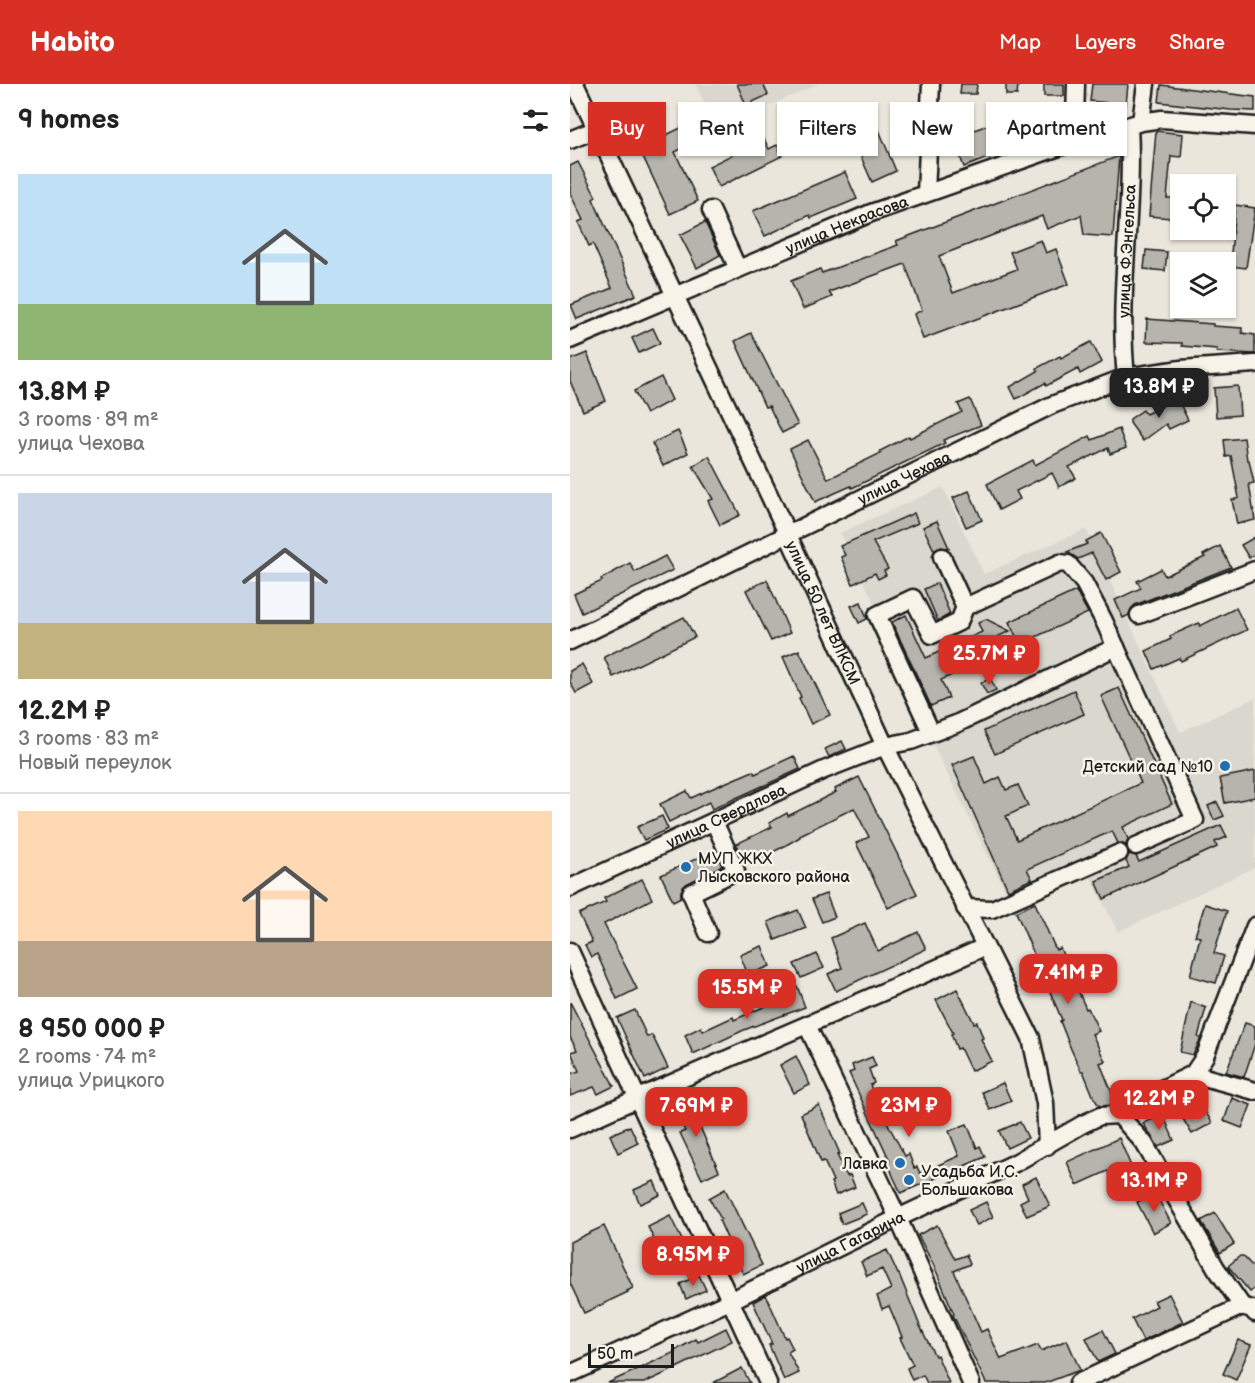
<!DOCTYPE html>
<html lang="en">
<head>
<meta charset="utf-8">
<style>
  :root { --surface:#fff; --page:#f2f2f2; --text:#222; --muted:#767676; --line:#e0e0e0; --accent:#d93025 }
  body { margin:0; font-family:"Balsamiq Sans",sans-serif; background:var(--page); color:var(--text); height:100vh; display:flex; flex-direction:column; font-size:22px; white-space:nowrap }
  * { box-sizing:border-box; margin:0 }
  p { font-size:20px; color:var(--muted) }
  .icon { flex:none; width:33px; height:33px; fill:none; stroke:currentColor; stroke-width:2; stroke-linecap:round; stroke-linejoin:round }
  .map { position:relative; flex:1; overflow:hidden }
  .details { display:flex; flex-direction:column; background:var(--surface); width:570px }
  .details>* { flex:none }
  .banner { position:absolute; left:18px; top:18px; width:570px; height:54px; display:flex; gap:12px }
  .fabs { position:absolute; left:600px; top:90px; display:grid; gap:12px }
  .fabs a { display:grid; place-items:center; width:66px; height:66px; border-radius:0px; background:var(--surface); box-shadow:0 2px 4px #0004; font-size:30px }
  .scale { position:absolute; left:18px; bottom:15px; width:86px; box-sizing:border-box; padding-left:6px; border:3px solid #1c1c1c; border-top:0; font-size:16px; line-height:21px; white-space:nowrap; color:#1c1c1c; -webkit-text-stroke:4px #f7f3e8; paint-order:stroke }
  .price { position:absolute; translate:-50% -51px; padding:0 14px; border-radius:12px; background:var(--accent); color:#fff; font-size:20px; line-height:39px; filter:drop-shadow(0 2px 3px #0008) }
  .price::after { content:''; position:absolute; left:50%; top:36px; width:18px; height:14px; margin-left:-9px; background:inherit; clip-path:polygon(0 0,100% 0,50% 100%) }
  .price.current { background:#222; color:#fff }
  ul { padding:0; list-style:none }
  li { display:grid; align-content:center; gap:12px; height:318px; padding:0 18px }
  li+li { border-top:2px solid var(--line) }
  li span { display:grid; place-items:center; height:186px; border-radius:0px; color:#555 }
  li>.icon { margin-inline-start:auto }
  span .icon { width:108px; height:108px; fill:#fffc; stroke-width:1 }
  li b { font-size:26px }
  h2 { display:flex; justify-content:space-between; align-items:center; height:72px; padding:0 18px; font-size:26px }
  .pill { padding:0 21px; border-radius:0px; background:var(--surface); box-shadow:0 2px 4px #0004; font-size:21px; line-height:54px }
  .pill.current { background:var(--accent); color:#fff }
  header { display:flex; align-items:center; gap:36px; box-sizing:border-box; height:84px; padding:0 30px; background:var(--accent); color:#fff }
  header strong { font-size:28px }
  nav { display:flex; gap:33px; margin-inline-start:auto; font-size:21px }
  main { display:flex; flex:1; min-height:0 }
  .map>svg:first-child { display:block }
  .built { fill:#dad7ce }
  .building { fill:#b6b4ac; stroke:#1c1c1c; stroke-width:1.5 }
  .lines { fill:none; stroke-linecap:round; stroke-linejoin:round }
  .minor-casing { stroke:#1c1c1c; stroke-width:21 }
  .minor { stroke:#f7f3e8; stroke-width:16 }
  .poi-dot { fill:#1f6fb2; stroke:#f7f3e8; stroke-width:2 }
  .labels { text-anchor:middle; stroke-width:5; stroke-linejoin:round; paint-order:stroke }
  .street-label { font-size:16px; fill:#1c1c1c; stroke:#f7f3e8 }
  .poi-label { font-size:16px; fill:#1c1c1c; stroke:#f7f3e8; text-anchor:end }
</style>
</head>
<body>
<header>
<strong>Habito</strong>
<nav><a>Map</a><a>Layers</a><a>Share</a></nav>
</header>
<main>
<section class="details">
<h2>9 homes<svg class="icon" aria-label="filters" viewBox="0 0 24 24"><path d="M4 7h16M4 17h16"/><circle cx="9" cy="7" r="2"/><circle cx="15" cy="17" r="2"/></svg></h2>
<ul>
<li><span style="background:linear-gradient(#bfe0f5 70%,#8fb573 0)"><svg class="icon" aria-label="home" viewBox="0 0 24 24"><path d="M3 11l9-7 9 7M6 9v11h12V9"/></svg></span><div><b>13.8M ₽</b><p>3 rooms · 89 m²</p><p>улица Чехова</p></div></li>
<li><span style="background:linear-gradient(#c9d6e8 70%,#c2b280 0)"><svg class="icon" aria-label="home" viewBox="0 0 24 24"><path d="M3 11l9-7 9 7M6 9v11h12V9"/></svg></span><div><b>12.2M ₽</b><p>3 rooms · 83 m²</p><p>Новый переулок</p></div></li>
<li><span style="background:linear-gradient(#ffd9b3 70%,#b9a48a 0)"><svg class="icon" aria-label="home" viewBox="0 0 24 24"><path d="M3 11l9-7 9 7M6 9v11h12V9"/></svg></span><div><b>8 950 000 ₽</b><p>2 rooms · 74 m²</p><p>улица Урицкого</p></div></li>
</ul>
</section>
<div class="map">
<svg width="685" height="1299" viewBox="0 0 685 1299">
  <rect width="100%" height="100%" fill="#eae6dc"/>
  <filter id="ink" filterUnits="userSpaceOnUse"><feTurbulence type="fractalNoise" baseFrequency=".0167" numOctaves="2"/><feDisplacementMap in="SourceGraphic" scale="12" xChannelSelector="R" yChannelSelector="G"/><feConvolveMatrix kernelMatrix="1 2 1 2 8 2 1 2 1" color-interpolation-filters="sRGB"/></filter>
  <g filter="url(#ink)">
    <g class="built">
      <polygon points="125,0 248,0 148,45"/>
      <polygon points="373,403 414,490 516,445 610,648 685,614 685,783 548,848 516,785 441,818 297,528 306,523 270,449"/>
    </g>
    <g class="building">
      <polygon points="167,0 193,0 198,11 176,21"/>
      <polygon points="391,0 407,0 406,10 390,10"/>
      <polygon points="436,0 448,0 447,11 436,11"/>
      <rect x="474" y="0" width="20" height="12"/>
      <polygon points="522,0 558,0 556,21 520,17"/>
      <polygon points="591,1 685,13 685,27 661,26 589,18"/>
      <polygon points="447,30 458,59 394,83 383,54"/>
      <polygon points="117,41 125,58 105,68 128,117 100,130 69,64"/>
      <polygon points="309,46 326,87 302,98 284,57"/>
      <polygon points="586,47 613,50 611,73 601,72 597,114 603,114 601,134 579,132"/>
      <polygon points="194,55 199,65 207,61 212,72 149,103 139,82"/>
      <polygon points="549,72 543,153 514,151 511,131 477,145 472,132 369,172 383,209 447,185 440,168 471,156 476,169 486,165 499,200 353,255 344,230 352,226 335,180 259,208 262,213 233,225 221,197 250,185 252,189 328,161 326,157"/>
      <polygon points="8,78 26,113 23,115 66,211 7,235 1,221 42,204 23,160 19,162 8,138 13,136 0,109 0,82"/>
      <polygon points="275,88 287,115 241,134 240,131 195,152 183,127"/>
      <polygon points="665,121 685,124 676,184 660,182"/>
      <polygon points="135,138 150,171 127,184 110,151"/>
      <polygon points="576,166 597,168 595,187 574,185"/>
      <polygon points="577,235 643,240 643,242 672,244 672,249 685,251 685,270 647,268 647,265 612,262 612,259 576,258"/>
      <polygon points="83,244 90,259 69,269 62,254"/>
      <polygon points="181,249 228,341 212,349 199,322 195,323 165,257"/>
      <polygon points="521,258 532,278 510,290 508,285 476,302 475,299 446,315 440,303 468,287 467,284 490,272 491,274"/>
      <polygon points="17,269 36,317 13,327 0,297 0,276"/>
      <polygon points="91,293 102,316 76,330 64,307"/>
      <polygon points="668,302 670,331 646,333 644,304"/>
      <polygon points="607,314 618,336 599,345 596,340 573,357 560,339 560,335 573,326 576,330"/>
      <polygon points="400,315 411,341 373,356 375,359 282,404 281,402 245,418 220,365 238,356 258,395 311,369 310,367 339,352 340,354 392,328 388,320"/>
      <polygon points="549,345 556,364 540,370 538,364 499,383 506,394 489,403 482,389 446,407 450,415 429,426 417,400 463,376 465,381 520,352 522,356"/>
      <polygon points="108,347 118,369 93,382 82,359"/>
      <polygon points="674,354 677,376 679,376 684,399 679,400 685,436 667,440 662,416 669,414 661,372 656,373 654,356"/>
      <polygon points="139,372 170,431 150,441 138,417 143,415 123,382"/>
      <polygon points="399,407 412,436 396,443 383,414"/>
      <polygon points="344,429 348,439 303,458 318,485 314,487 316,491 308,495 305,489 283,500 271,473 275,471 270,462"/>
      <polygon points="367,437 379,464 368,463 364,466 353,443"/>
      <polygon points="531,449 551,488 536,496 522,469 508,475 497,468 517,460 516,457"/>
      <polygon points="685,453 685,470 679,474 671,461"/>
      <polygon points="650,462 661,483 565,521 561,525 559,531 553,534 545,516 571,504 567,497 591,485 595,492 635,473 633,471"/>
      <polygon points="95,472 103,486 12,529 4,510 32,497 31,495 60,479 65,488"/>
      <polygon points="197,496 220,549 201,557 176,506"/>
      <polygon points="367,499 380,530 368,537 354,505"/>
      <polygon points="506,507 518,529 450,560 439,538"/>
      <polygon points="291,518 297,535 289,539 281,522"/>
      <polygon points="666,524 677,546 611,577 609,574 584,585 576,567 601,555 600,552 629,539 630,542"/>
      <polygon points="336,531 356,574 412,548 408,539 416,535 440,547 408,562 415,576 371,596 379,614 361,622 322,538"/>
      <polygon points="114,533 125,553 43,593 34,573"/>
      <polygon points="229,566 260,631 241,640 229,614 231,613 213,573"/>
      <polygon points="12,580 23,600 6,609 0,598 0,587"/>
      <polygon points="420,594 426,606 417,610 411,599"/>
      <polygon points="549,604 602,720 553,743 558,755 556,761 548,759 542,747 457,785 462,795 438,806 382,681 404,672 416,700 430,693 436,706 448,701 458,722 436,732 447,756 571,699 531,612"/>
      <polygon points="504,606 514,630 425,670 414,647"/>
      <polygon points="272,657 276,665 259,673 255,665"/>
      <polygon points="224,672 230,685 142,725 139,718 99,738 90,720 117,707 121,714 150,701 183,687 185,690"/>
      <polygon points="685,687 685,713 655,719 650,694"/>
      <polygon points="289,693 347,810 318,824 286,759 299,753 284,724 230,751 230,753 211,764 175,781 166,760 202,743 199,739 217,729 218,732 266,708 265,705"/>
      <polygon points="647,718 654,732 644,736 638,722"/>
      <polygon points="92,732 98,745 74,756 67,743"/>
      <polygon points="651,741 657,753 645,758 647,763 534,815 526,797 559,783 556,777 559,770 566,772 569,778"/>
      <polygon points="145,766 152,782 116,800 111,807 111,813 103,817 91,791"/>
      <polygon points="72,795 82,815 34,840 67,905 47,915 27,870 21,873 15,861 22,858 9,830 36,818 34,814"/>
      <polygon points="256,810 265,833 252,838 242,815"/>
      <polygon points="465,819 486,866 490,864 516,925 518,924 529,947 522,950 535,977 530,979 542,1009 544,1008 548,1018 545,1021 529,1022 524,1014 513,987 511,987 501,965 490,937 492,936 446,828"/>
      <polygon points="635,820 657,827 644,869 654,872 646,899 620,892 630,853 625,852"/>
      <polygon points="228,826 236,844 205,856 198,838"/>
      <polygon points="295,839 308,867 348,848 356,865 266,907 258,890 272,884 261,854"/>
      <polygon points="192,862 200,882 178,891 170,871"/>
      <polygon points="247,870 254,884 231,894 224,880"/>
      <polygon points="227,902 235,923 174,946 123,970 115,951 131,943 133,947 163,933 164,936 198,921 196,914"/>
      <polygon points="387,905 404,939 407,938 413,954 411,955 422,977 401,987 390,964 387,965 381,950 383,949 366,916"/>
      <polygon points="0,918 44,1002 28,1010 24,1003 0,1012 0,990 9,987 1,968 7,966 0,953"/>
      <polygon points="621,918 636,924 628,953 630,954 630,956 623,971 610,968"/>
      <polygon points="65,926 77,953 82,951 98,984 75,995 47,934"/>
      <polygon points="675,939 685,942 685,960 674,993 656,988"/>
      <polygon points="226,972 240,1001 224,1009 210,981"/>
      <polygon points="302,973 306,982 299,985 304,999 300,1001 320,1044 335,1072 339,1070 344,1084 347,1083 350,1089 389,1072 379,1047 397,1040 407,1064 410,1062 415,1073 331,1109 323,1092 318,1078 320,1077 279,989 284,987 282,981"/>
      <polygon points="433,999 441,1017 420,1026 412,1008"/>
      <polygon points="123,1013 132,1033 127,1036 149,1087 132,1095 110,1049 115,1047 104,1023"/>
      <polygon points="662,1014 681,1021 672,1044 654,1037"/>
      <polygon points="630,1018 642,1039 622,1050 610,1030"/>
      <polygon points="249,1021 270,1070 267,1071 277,1092 280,1091 285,1103 266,1111 261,1098 263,1097 254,1077 251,1078 231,1030"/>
      <polygon points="593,1031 604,1056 588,1063 573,1039"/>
      <polygon points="450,1038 458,1054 437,1064 429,1047"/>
      <polygon points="60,1042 68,1059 48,1069 40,1051"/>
      <polygon points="549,1054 563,1087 542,1096 538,1087 507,1101 497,1078"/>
      <polygon points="466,1093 480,1122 457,1132 450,1118 458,1114 452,1100"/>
      <polygon points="84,1097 90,1111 70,1120 64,1106"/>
      <polygon points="155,1105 192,1181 173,1190 149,1136 151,1135 139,1114"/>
      <polygon points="585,1109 601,1139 583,1149 567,1118"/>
      <polygon points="416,1118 423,1133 407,1141 399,1126"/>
      <polygon points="292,1119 297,1130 272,1140 268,1129"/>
      <polygon points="645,1129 664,1160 650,1169 631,1137"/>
      <polygon points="100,1132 122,1176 102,1185 91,1162 88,1163 78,1143"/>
      <polygon points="367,1141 385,1175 396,1171 400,1180 384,1187 411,1248 417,1245 431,1275 468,1261 471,1267 497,1256 510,1286 475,1299 416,1299 383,1231 384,1230 365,1184 348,1151"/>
      <polygon points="34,1142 63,1204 57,1207 58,1208 14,1229 0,1199 0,1158"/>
      <polygon points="317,1166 328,1190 329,1190 350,1242 365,1272 367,1271 379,1299 357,1299 353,1291 342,1296 337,1284 343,1281 330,1254 332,1253 319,1222 312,1225 307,1212 321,1205 312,1185 297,1192 291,1178"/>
      <polygon points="670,1172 673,1172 685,1185 685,1204 680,1208 658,1182"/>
      <polygon points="129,1191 136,1206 116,1215 110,1200"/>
      <polygon points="599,1210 613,1238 573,1257 562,1235 587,1222 584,1217"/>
      <polygon points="196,1211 215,1254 217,1253 223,1265 218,1268 229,1289 214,1296 199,1261 202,1260 183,1218"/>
      <polygon points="156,1244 162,1257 98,1288 74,1299 38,1299 105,1268 104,1267 126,1255 128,1258"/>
      <polygon points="533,1246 545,1270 528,1278 516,1254"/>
      <polygon points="668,1256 681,1261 666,1296 653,1290"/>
      <polygon points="172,1284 180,1299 143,1299"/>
    </g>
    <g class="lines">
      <g class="minor-casing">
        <g id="minor">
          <path id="s1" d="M5,0L218,451L315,662L461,954L475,1019L477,1062"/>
          <polyline points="506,0 505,35 512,55"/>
          <polyline points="571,38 576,0"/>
          <polyline points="0,56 27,45"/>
          <polyline points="356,109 361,0"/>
          <polyline points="141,126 168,185"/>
          <path id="s2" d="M0,256L301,129L512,55L571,38L592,35L685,42"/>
          <path id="s3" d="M556,293C547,209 564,125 559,42"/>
          <polyline points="372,473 395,523"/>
          <polyline points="569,531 685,486"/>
          <path id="s4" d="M0,557L482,321L556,293L611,285L685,280"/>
          <polyline points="361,648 307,531 343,514 362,551 389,538 395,523 490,479 498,480 514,499 534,537 625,736 566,762"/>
          <path id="s5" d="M0,804L254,686L315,662L341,657L386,640L546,563"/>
          <polyline points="395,824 422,825 549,769"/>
          <polyline points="138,849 121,809 166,787 144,737"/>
          <polyline points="0,867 198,1299"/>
          <polyline points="237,941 328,1134 401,1299"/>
          <polyline points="623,990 685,1007"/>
          <polyline points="549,1031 574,1059 646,1184 672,1222 682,1225 685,1229"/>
          <path d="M0,1045C137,981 277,926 414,863"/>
          <path id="s6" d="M0,1290L160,1217L328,1134L445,1079L513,1040L530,1032L549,1031L561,1020L623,990L635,972L685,842"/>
          <polyline points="508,1299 672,1222"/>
        </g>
      </g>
      <use href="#minor" class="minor"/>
    </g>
  </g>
  <g class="poi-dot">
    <circle cx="655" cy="682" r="6"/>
    <circle cx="116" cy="783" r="6"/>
    <circle cx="330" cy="1079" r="6"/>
    <circle cx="339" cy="1096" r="6"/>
  </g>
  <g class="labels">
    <g class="street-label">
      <text dy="6" stroke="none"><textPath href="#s2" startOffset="300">улица Некрасова</textPath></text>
      <text dy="6" stroke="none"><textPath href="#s3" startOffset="126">улица Ф.Энгельса</textPath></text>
      <text dy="6" stroke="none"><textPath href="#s4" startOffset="372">улица Чехова</textPath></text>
      <text dy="6" stroke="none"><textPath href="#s1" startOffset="584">улица 50 лет ВЛКСМ</textPath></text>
      <text dy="6" stroke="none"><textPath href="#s5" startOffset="172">улица Свердлова</textPath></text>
      <text dy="6" stroke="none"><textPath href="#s6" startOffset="310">улица Гагарина</textPath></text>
    </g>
    <g class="poi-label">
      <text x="643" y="688">Детский сад №10</text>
      <text x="128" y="780" text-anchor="start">МУП ЖКХ<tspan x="128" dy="18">Лысковского района</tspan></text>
      <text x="318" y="1085">Лавка</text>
      <text x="351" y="1093" text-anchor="start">Усадьба И.С.<tspan x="351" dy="18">Большакова</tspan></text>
    </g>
  </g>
</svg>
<div class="fabs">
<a><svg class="icon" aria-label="locate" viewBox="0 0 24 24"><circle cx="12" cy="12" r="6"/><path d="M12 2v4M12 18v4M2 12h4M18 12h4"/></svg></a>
<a><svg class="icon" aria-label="layers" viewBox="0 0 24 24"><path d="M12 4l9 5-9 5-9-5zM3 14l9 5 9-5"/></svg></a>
</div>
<div class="scale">50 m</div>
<b class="price current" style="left:589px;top:335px">13.8M ₽</b>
<b class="price" style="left:419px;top:602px">25.7M ₽</b>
<b class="price" style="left:498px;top:921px">7.41M ₽</b>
<b class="price" style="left:177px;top:936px">15.5M ₽</b>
<b class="price" style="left:589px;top:1047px">12.2M ₽</b>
<b class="price" style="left:126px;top:1054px">7.69M ₽</b>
<b class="price" style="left:339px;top:1054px">23M ₽</b>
<b class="price" style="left:584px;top:1129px">13.1M ₽</b>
<b class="price" style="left:123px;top:1203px">8.95M ₽</b>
<div class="banner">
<a class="pill current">Buy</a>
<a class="pill">Rent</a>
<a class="pill">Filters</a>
<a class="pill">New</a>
<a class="pill">Apartment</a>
</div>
</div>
</main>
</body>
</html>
